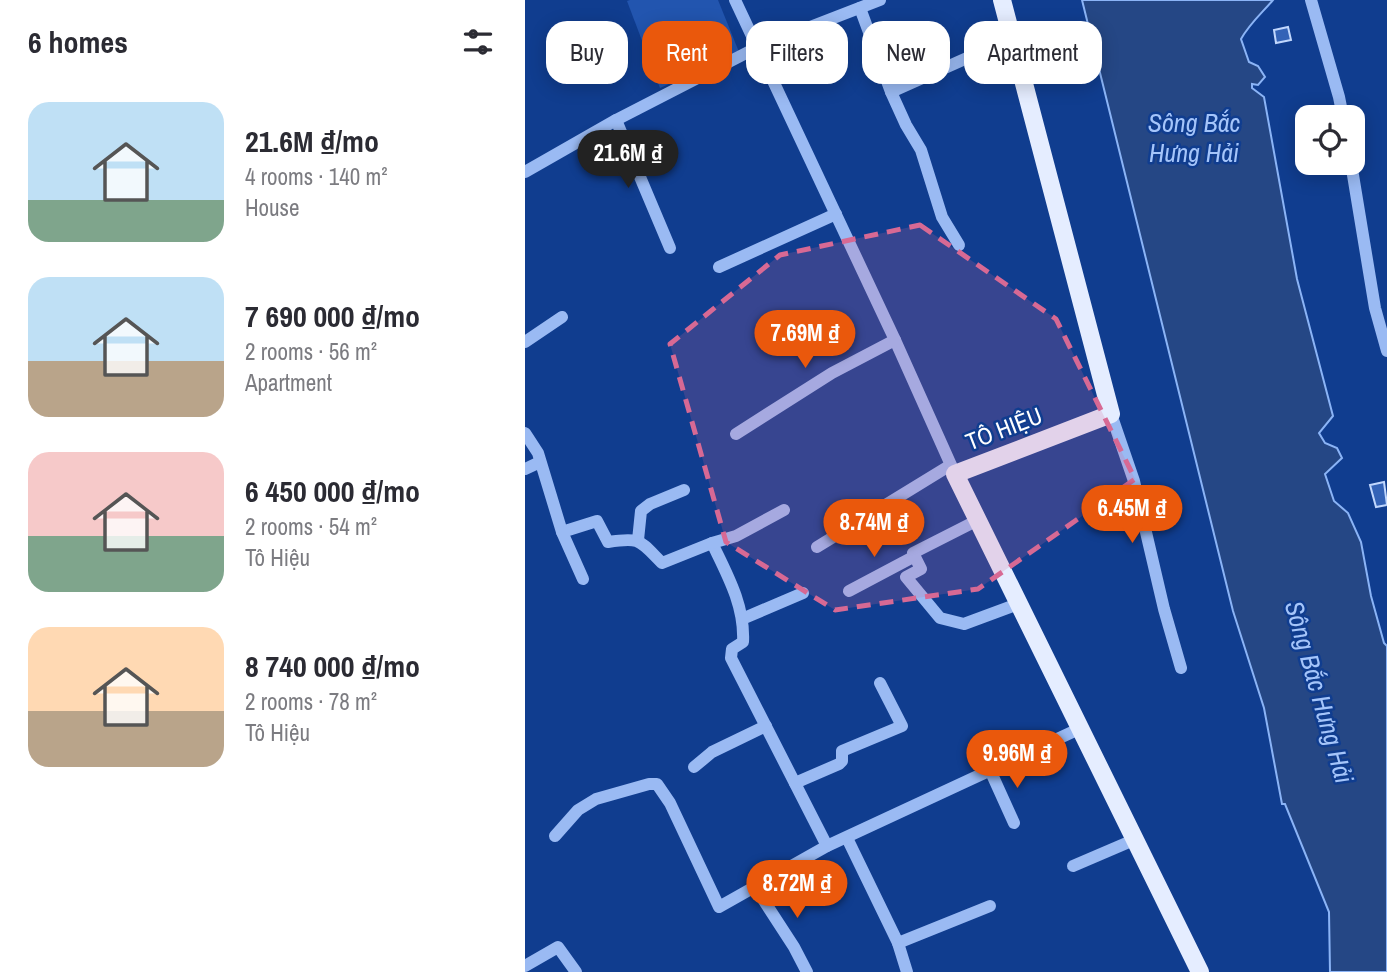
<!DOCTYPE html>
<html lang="en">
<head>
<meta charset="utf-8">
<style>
  :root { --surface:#fff; --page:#f2f2f3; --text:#2b2b33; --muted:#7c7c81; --accent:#ea580c }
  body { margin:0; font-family:"Archivo Narrow",sans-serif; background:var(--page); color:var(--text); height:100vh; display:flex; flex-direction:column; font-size:26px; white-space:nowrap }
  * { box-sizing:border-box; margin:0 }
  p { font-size:23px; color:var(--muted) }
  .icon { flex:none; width:38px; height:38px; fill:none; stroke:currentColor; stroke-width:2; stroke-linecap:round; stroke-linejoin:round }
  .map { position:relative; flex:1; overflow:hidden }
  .panel { display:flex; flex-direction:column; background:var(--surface); width:525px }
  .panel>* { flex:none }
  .banner { position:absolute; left:21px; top:21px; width:665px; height:63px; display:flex; gap:14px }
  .controls { position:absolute; left:770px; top:105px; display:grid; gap:14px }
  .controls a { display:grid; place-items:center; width:70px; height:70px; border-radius:14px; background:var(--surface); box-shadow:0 4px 18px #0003; font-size:35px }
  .price { position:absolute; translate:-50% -60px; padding:0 16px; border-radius:24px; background:var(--accent); color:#fff; font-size:23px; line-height:46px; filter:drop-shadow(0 2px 4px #0008) }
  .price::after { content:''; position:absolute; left:50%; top:42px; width:21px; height:16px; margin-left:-10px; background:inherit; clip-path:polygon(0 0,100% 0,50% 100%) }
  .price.on { background:#222; color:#fff }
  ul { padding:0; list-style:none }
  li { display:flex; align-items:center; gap:21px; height:175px; padding:0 28px }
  li span { display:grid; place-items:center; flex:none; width:196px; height:140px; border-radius:21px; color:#555 }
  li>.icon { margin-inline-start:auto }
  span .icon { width:84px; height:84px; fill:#fffc; stroke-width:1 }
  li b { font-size:30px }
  h2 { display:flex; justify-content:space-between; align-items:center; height:84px; padding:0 28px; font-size:30px }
  .pill { padding:0 24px; border-radius:21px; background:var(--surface); box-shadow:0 4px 18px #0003; font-size:24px; line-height:63px }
  .pill.on { background:var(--accent); color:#fff }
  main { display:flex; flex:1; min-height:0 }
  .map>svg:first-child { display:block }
  .green { fill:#2255af }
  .water { fill:#254785; stroke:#8bb4f6; stroke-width:2 }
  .building { fill:#3463b7; stroke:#c1d7fd; stroke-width:2 }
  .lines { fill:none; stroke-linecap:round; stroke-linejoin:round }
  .minor { stroke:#9abaf3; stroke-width:12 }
  .major { stroke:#e5edff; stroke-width:18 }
  .marked { fill:#d76994; fill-opacity:0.2; stroke:#d76994; stroke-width:5; stroke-dasharray:14 9; stroke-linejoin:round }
  .labels { text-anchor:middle; stroke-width:5; stroke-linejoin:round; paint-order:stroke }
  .street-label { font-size:24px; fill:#fff; stroke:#103d8f }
  .water-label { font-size:26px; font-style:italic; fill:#a5c5fa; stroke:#103d8f }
</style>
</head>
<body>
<main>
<section class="panel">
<h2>6 homes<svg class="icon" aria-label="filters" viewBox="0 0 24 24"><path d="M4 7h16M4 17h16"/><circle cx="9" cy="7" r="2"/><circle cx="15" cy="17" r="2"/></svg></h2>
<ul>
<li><span style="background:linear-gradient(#bfe0f5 70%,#7fa58c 0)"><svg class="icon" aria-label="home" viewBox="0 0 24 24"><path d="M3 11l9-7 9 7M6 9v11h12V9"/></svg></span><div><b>21.6M ₫/mo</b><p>4 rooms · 140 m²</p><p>House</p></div></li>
<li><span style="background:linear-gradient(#bfe0f5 60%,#b9a48a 0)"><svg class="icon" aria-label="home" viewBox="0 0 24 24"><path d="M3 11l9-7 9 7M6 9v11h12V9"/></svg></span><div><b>7 690 000 ₫/mo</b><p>2 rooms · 56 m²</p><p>Apartment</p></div></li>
<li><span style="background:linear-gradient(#f6c9c9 60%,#7fa58c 0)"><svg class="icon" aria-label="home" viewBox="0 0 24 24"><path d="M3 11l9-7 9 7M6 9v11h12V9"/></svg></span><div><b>6 450 000 ₫/mo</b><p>2 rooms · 54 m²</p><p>Tô Hiệu</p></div></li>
<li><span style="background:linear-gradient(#ffd9b3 60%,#b9a48a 0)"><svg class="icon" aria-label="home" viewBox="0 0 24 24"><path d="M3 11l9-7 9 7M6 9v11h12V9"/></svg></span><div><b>8 740 000 ₫/mo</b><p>2 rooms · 78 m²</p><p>Tô Hiệu</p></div></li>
</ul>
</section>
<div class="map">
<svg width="862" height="972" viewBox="0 0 862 972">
  <rect width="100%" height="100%" fill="#103d8f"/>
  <polygon class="green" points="105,0 193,0 214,52 135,88 102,1"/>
  <path class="water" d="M557,0H748C737,13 725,23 716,39L724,62L733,66L740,77L733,85L727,84V88L739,97L772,279L808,416L794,433L800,443L812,448L817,458L800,474L809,501L823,513L836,542L846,596L859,643L862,646V972H805L804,912L760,804H757L739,708L708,611Z"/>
  <g class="building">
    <polygon points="763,27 766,40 751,43 749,30"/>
    <polygon points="859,482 862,505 851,507 845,485"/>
  </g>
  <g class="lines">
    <g class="minor">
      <polyline points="210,0 370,340 430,474"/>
      <polyline points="786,0 814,97 818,117"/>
      <polyline points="335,8 366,92 489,37"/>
      <polyline points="366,92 381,125 396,150 417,217 434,245"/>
      <polyline points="91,120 145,248"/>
      <polyline points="826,163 850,308 862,351"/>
      <polyline points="0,172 91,120 231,48 355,0"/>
      <polyline points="194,267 311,214"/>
      <polyline points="0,342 37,317"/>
      <polyline points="586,414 609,481 639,609 656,668"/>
      <path d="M0,433L13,453L37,532L72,521L83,542C116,537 114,540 137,563L187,543C202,574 220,606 218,642L207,649L206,658L302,846"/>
      <polyline points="211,434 307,373 370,340"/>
      <polyline points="0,469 15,462"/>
      <polyline points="451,521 388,553 396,569 381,577 415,618 439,624 493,604"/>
      <polyline points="37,532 58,579"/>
      <polyline points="113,540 116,511 125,504 159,490"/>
      <polyline points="187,543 211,536 259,510"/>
      <polyline points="292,547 424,466"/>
      <polyline points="324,591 390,556"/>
      <polyline points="217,619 278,593"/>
      <polyline points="169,767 187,752 241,726"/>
      <polyline points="465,770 489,823"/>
      <polyline points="270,783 314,764 317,761 317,751 377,726 355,683"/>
      <polyline points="30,836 53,810 71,799 124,784 132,784 145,803 194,907 302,846 556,728"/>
      <polyline points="322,838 373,943 382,972"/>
      <polyline points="548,866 611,839"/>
      <polyline points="230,887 269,947 282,972"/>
      <polyline points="373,943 465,906"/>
      <polyline points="0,966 33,947 51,972"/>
    </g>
    <polyline class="major" points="477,0 586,414 430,474 675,972"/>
  </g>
  <path class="marked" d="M395,225L531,319L610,479L453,589L310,610L201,542L145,344L255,255Z"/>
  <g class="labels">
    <g class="street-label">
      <text transform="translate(479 429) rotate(-21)" y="8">TÔ HIỆU</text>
    </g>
    <g class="water-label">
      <text x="669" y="132">Sông Bắc<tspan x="669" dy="30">Hưng Hải</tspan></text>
      <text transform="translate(794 692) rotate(74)" y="9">Sông Bắc Hưng Hải</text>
    </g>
  </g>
</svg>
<div class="controls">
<a><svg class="icon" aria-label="locate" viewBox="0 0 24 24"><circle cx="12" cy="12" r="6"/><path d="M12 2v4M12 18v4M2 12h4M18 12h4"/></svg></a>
</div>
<b class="price on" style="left:103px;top:190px">21.6M ₫</b>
<b class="price" style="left:280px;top:370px">7.69M ₫</b>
<b class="price" style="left:607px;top:545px">6.45M ₫</b>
<b class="price" style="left:349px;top:559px">8.74M ₫</b>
<b class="price" style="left:492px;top:790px">9.96M ₫</b>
<b class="price" style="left:272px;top:920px">8.72M ₫</b>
<div class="banner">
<a class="pill">Buy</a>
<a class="pill on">Rent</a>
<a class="pill">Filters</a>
<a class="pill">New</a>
<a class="pill">Apartment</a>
</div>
</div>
</main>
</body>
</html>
